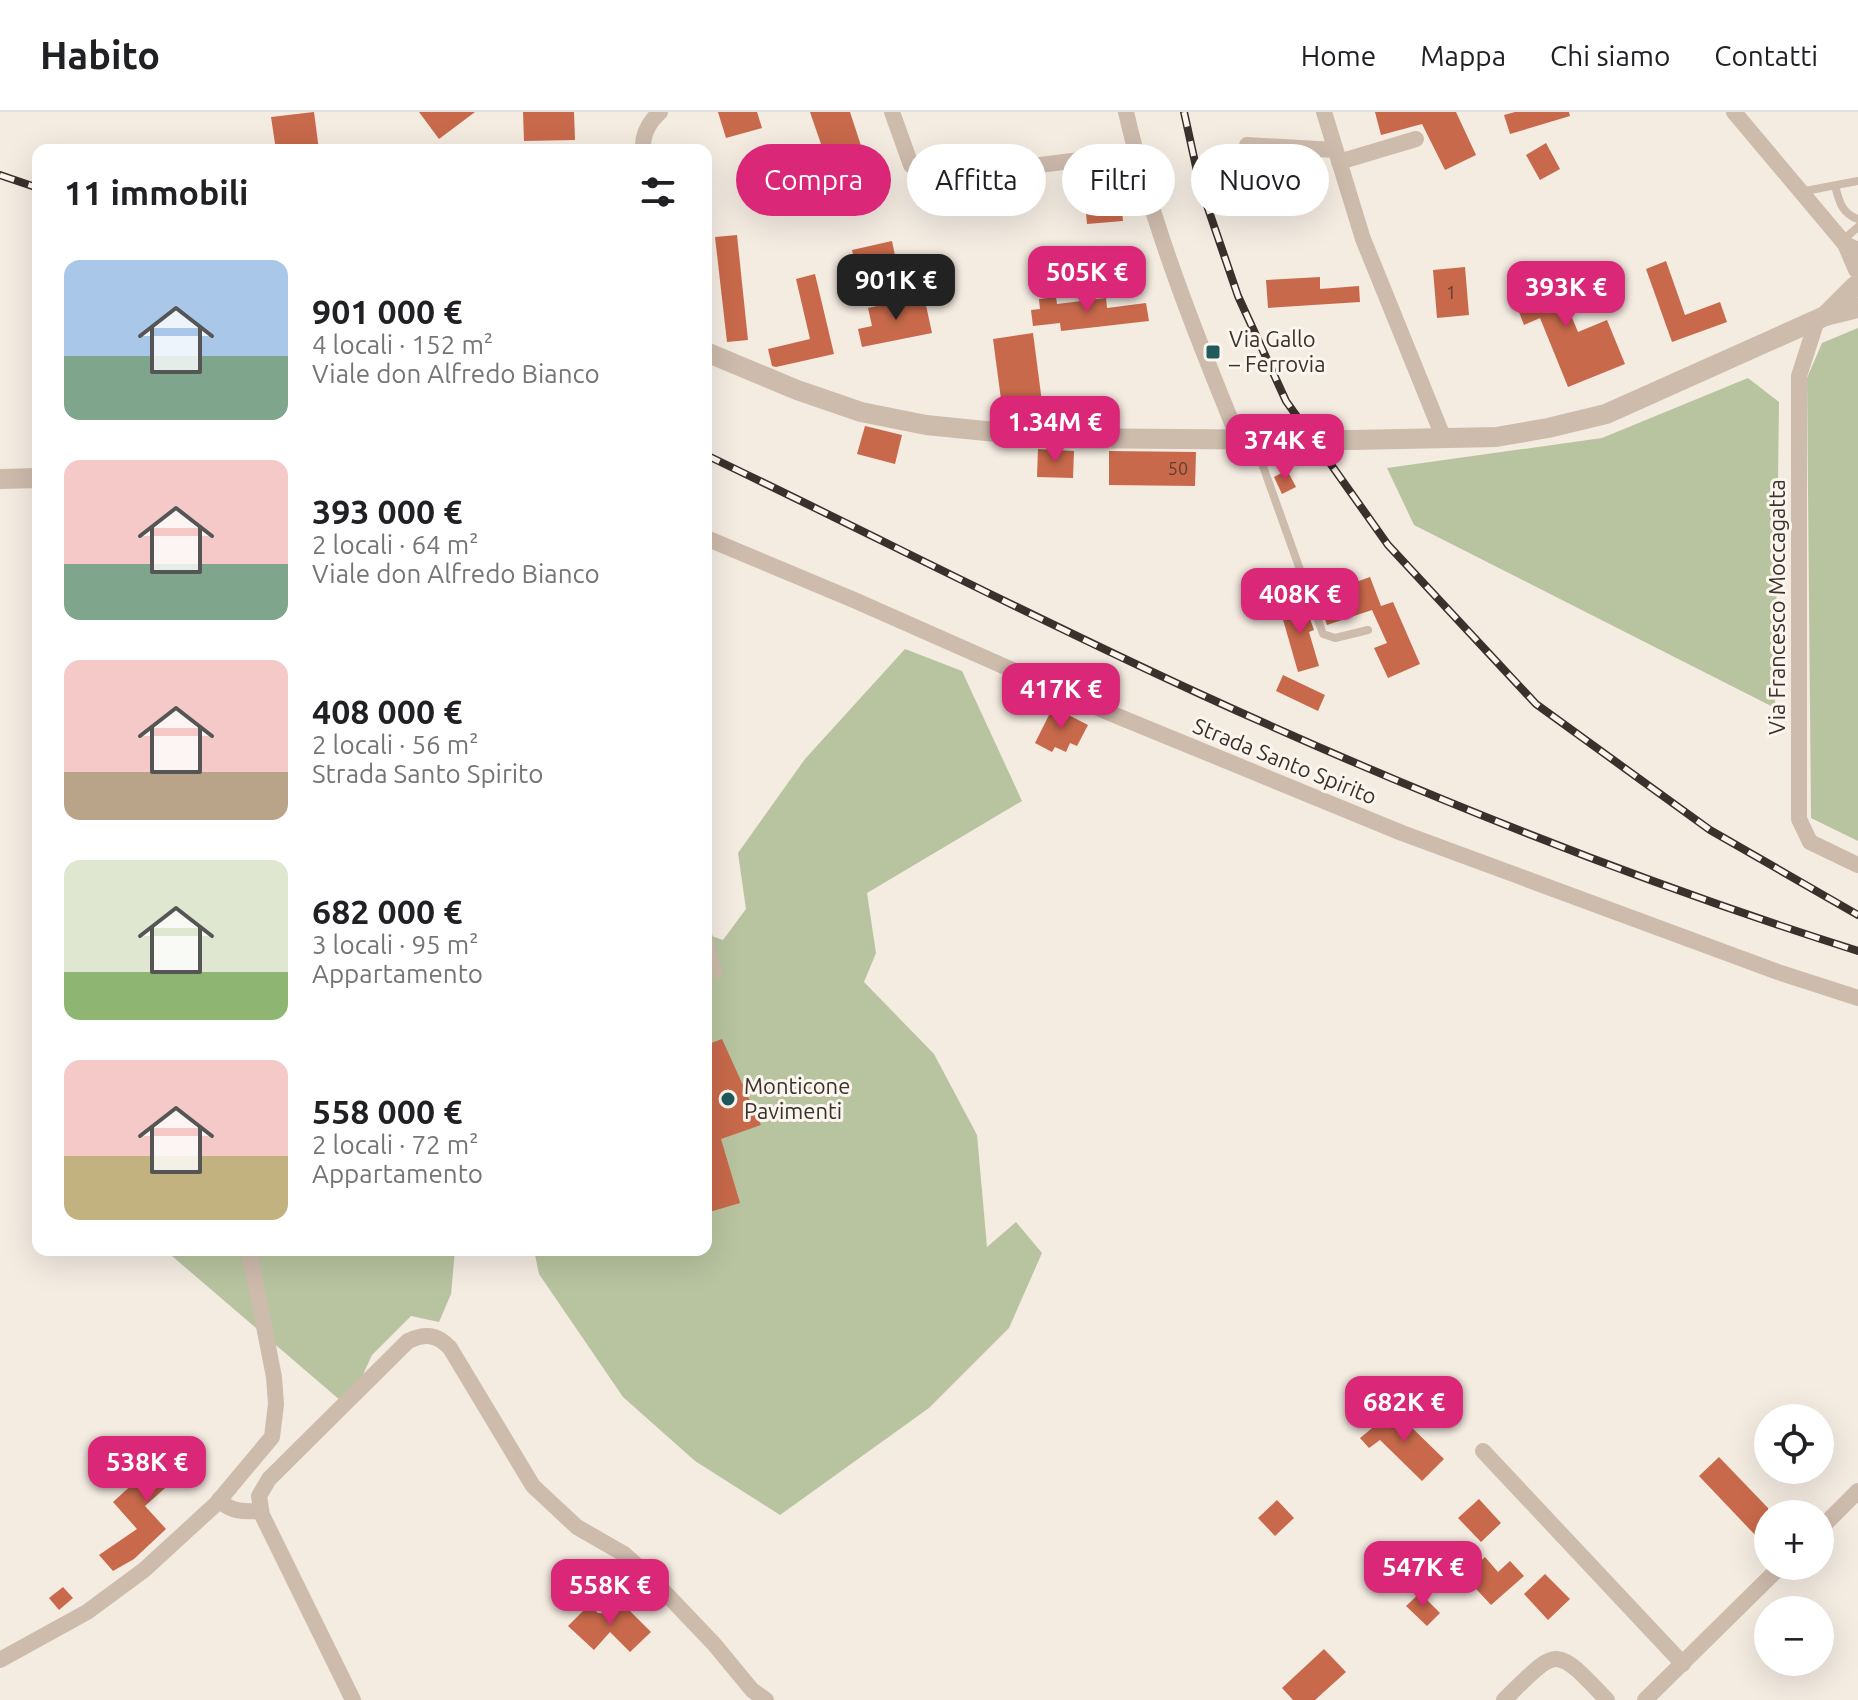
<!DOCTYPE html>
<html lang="it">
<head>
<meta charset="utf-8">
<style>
  :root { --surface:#fff; --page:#f2f2f2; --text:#202124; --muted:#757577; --line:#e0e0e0; --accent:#db2777 }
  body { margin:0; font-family:Ubuntu,sans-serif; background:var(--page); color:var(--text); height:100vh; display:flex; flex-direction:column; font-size:30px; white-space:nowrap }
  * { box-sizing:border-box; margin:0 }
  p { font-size:26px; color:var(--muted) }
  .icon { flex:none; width:44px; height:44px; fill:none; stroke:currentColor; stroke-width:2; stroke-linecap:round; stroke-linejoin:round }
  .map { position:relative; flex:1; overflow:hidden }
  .details { position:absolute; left:32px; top:32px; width:680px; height:1112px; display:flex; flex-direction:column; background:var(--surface); border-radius:16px; box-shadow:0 8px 32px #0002 }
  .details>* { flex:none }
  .banner { position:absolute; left:736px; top:32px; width:760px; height:72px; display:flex; gap:16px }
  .buttons { position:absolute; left:1754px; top:1292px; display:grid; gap:16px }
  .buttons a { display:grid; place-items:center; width:80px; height:80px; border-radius:50%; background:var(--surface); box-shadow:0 8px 32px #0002; font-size:40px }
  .price { position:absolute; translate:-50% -68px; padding:0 18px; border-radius:16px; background:var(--accent); color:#fff; font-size:26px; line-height:52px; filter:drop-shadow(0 2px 4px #0008) }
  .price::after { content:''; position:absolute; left:50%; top:48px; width:24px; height:18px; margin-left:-12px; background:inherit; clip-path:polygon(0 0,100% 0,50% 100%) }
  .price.on { background:#222; color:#fff }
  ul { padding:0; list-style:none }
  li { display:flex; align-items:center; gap:24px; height:200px; padding:0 32px }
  li span { display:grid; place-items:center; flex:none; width:224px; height:160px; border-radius:16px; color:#555 }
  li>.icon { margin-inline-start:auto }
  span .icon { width:96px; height:96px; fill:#fffc; stroke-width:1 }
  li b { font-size:34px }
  h2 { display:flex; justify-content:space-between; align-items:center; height:96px; padding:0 32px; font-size:34px }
  .tag { padding:0 28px; border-radius:36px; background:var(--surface); box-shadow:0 8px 32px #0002; font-size:28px; line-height:72px }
  .tag.on { background:var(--accent); color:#fff }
  header { display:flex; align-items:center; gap:48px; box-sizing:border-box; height:112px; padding:0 40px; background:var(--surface); border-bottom:2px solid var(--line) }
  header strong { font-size:38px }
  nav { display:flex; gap:44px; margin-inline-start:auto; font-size:28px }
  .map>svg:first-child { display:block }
  .green { fill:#b8c4a0 }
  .building { fill:#c8694b }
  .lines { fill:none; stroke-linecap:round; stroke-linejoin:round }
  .service { stroke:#cdbbac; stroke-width:8 }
  .minor { stroke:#cdbbac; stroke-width:16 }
  .tertiary { stroke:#cdbbac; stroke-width:20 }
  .rail-casing { stroke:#3b302b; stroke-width:8 }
  .rail { stroke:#fbf5ee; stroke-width:5; stroke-dasharray:15; stroke-linecap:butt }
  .tertiary-bridge { stroke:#cdbbac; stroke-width:20 }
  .poi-dot { fill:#1f5a5e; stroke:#fbf5ee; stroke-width:3 }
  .labels { text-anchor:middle; stroke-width:6; stroke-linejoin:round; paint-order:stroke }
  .number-label { font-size:18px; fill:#5e3e33 }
  .poi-label { font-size:22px; fill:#3b302b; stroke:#fbf5ee; text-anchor:start }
  .street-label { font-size:22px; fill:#3b302b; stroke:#fbf5ee }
</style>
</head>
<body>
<header>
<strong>Habito</strong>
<nav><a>Home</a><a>Mappa</a><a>Chi siamo</a><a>Contatti</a></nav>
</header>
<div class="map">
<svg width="1858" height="1588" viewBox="0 0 1858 1588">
  <rect width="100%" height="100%" fill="#f4ebe1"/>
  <g class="green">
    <polygon points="1858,216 1858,729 1811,706 1807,266 1822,231"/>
    <polygon points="1748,266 1779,290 1775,596 1414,413 1387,356 1602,326"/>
    <polygon points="905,537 962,559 1022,689 867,781 876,841 864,870 934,942 977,1023 987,1135 1016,1110 1042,1141 1009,1216 929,1296 780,1403 695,1349 623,1285 539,1162 534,1138 706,1138 706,822 723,828 746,797 738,741 805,647"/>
    <polygon points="165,1138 455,1138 451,1182 439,1210 411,1204 372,1243 360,1269 341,1289"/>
  </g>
  <g class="building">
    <polygon points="314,0 319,38 276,38 271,5"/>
    <polygon points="419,0 475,0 439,27"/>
    <polygon points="523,0 574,0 575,28 524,29"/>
    <polygon points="718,0 757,0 762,16 726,26"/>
    <polygon points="810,0 850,0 868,55 833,67"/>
    <polygon points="1375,0 1456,0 1476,43 1445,58 1422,12 1381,23"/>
    <polygon points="1515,0 1569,0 1570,4 1510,22 1504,3"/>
    <polygon points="1546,31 1560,57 1540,68 1526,43"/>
    <polygon points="1297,49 1301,67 1256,78 1251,59"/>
    <polygon points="1120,75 1123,109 1087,112 1084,78"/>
    <polygon points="737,123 748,228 727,230 715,125"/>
    <polygon points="892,129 898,158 858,166 852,138"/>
    <polygon points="1666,149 1685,203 1720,190 1727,210 1672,230 1646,157"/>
    <polygon points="1465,155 1469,203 1437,206 1433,158"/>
    <polygon points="1535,158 1538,166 1553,160 1578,220 1607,208 1625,252 1568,275 1540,206 1524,213 1507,169"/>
    <polygon points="815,162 834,242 776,255 772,254 768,237 810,227 796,167"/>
    <polygon points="1320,165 1320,177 1359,174 1360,190 1268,196 1266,168"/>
    <polygon points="924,184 932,221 862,235 858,217 872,214 868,196"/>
    <polygon points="1056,185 1057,192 1106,186 1107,196 1146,191 1149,209 1061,219 1060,211 1033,214 1031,198 1040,197 1039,187"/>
    <polygon points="1033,221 1042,290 1002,295 993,227"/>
    <polygon points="865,314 902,323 895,352 857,342"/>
    <polygon points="1038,337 1074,339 1073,366 1037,365"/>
    <polygon points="1109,339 1196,340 1195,374 1109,373"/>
    <polygon points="1287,358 1296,375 1282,382 1274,365"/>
    <polygon points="1370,465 1381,494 1393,490 1420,552 1388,566 1374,536 1387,531 1372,498 1327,513 1317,484"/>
    <polygon points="1304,490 1314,518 1309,520 1319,554 1298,560 1280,497"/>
    <polygon points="1283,563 1325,583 1318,599 1276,579"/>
    <polygon points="1053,595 1088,613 1077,634 1070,631 1066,640 1055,635 1052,640 1035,631"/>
    <polygon points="722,927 761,1013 721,1027 740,1091 706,1101 706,933"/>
    <polygon points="1398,1295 1407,1306 1404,1308 1444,1347 1422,1369 1380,1328 1369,1336 1360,1326"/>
    <polygon points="183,1326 200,1345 145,1394 166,1417 134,1447 113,1459 99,1443 137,1417 113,1390"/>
    <polygon points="1719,1345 1768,1396 1768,1414 1757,1425 1699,1364"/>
    <polygon points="1479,1387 1501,1411 1481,1430 1458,1406"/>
    <polygon points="1277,1388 1294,1406 1275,1424 1258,1406"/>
    <polygon points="1485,1445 1498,1460 1510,1449 1524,1464 1491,1493 1464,1464"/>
    <polygon points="1545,1462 1570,1487 1548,1508 1524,1482"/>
    <polygon points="63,1475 73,1486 59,1498 49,1486"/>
    <polygon points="1420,1481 1440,1501 1427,1514 1406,1494"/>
    <polygon points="589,1493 598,1501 609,1502 624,1493 651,1520 630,1540 610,1520 594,1538 568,1514"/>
    <polygon points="1324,1537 1346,1560 1315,1588 1293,1588 1282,1576"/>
  </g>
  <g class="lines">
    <g class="service">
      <path d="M1835,74C1839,89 1842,102 1858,107"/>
      <polyline points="1800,80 1858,69"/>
      <polyline points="1843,128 1858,115"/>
      <polyline points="1254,329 1323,522 1335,526 1368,518"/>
      <polyline points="706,814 718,862"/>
    </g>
    <g class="minor">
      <polyline points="892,0 911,53 952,64 1135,41"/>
      <path d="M1126,0C1152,113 1195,221 1239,328"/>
      <polyline points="1324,0 1363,127 1444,327"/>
      <polyline points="1734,0 1845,132"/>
      <polyline points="1247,33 1335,38"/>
      <path d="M643,38C642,23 649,10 660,0"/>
      <polyline points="1339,50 1416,27"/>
      <polyline points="1856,158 1845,132 1858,138"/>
      <polyline points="1817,208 1799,264 1799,707 1810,730 1858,753"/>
      <polyline points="706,426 854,488 1105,599 1402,721 1778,860 1858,886"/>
      <polyline points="1483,1339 1683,1552"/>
      <path d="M219,1388C231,1400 244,1400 260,1399"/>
      <polyline points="1820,1417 1858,1379"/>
      <polyline points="0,1548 87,1500 144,1458 216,1392 272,1325 276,1292 274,1265 249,1138"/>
      <path d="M353,1588L262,1403L259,1384L269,1367L408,1229C425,1221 437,1222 450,1236L533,1374L577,1415L624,1442L652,1467L714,1532L752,1578L766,1588"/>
      <path d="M1504,1588C1558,1535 1554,1532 1607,1588"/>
      <polyline points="1645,1588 1781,1454"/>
    </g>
    <g class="tertiary">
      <polyline points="1855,174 1825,204 1858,196"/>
      <polyline points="706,240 797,278 861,300 926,313 1056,326 1288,328"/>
      <polyline points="1353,328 1496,325 1548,316 1606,302 1825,204"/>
      <polyline points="0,367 38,366"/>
    </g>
    <g class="rail-casing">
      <g id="rail">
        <polyline points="1184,0 1200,73 1238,184 1286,289 1388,433 1536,592 1710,718 1858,803"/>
        <polyline points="0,63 38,76"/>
        <path d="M706,343C871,422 1034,506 1200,582C1414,680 1634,768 1858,839"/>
      </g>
    </g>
    <use href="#rail" class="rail"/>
    <polyline class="tertiary-bridge" points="1288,328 1353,328"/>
  </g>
  <g class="poi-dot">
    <rect x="1205" y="232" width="16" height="16" rx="4"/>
    <circle cx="728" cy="987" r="8"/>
  </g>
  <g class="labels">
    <g class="number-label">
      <text x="1451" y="187">1</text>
      <text x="1178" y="363">50</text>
    </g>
    <g class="poi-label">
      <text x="1229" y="235">Via Gallo<tspan x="1229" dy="25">– Ferrovia</tspan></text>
      <text x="744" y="982">Monticone<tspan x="744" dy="25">Pavimenti</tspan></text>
    </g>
    <g class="street-label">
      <text transform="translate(1777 495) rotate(-90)" y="8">Via Francesco Moccagatta</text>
      <text transform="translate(1285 649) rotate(22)" y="8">Strada Santo Spirito</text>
    </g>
  </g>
</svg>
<div class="buttons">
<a><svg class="icon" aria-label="locate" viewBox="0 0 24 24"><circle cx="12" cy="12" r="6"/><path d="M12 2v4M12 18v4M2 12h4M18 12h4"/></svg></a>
<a>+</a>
<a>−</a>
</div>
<b class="price" style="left:1087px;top:202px">505K €</b>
<b class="price on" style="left:896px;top:210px">901K €</b>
<b class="price" style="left:1566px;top:217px">393K €</b>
<b class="price" style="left:1055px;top:352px">1.34M €</b>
<b class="price" style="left:1285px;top:370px">374K €</b>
<b class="price" style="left:1300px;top:524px">408K €</b>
<b class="price" style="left:1061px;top:619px">417K €</b>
<b class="price" style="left:1404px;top:1332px">682K €</b>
<b class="price" style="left:147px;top:1392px">538K €</b>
<b class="price" style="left:1423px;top:1497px">547K €</b>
<b class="price" style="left:610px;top:1515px">558K €</b>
<div class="banner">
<a class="tag on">Compra</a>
<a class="tag">Affitta</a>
<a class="tag">Filtri</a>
<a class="tag">Nuovo</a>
</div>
<section class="details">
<h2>11 immobili<svg class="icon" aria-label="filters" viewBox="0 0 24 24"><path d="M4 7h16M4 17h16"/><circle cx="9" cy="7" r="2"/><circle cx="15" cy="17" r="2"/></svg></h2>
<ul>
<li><span style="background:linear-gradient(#a9c7e8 60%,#7fa58c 0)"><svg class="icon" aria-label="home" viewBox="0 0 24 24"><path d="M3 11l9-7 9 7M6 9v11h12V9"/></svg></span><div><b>901 000 €</b><p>4 locali · 152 m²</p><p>Viale don Alfredo Bianco</p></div></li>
<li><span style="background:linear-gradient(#f6c9c9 65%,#7fa58c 0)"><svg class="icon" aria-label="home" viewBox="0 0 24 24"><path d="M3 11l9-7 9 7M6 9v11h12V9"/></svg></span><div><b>393 000 €</b><p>2 locali · 64 m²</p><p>Viale don Alfredo Bianco</p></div></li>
<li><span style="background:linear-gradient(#f6c9c9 70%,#b9a48a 0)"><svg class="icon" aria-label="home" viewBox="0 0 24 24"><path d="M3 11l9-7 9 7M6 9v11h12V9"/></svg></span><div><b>408 000 €</b><p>2 locali · 56 m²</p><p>Strada Santo Spirito</p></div></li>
<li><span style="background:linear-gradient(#dfe7d0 70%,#8fb573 0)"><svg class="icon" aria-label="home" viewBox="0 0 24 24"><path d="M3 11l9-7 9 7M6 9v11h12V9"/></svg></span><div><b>682 000 €</b><p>3 locali · 95 m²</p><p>Appartamento</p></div></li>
<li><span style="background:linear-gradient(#f6c9c9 60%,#c2b280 0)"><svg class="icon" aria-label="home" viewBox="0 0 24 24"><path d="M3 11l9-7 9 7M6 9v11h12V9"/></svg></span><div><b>558 000 €</b><p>2 locali · 72 m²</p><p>Appartamento</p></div></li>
</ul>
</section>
</div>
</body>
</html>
